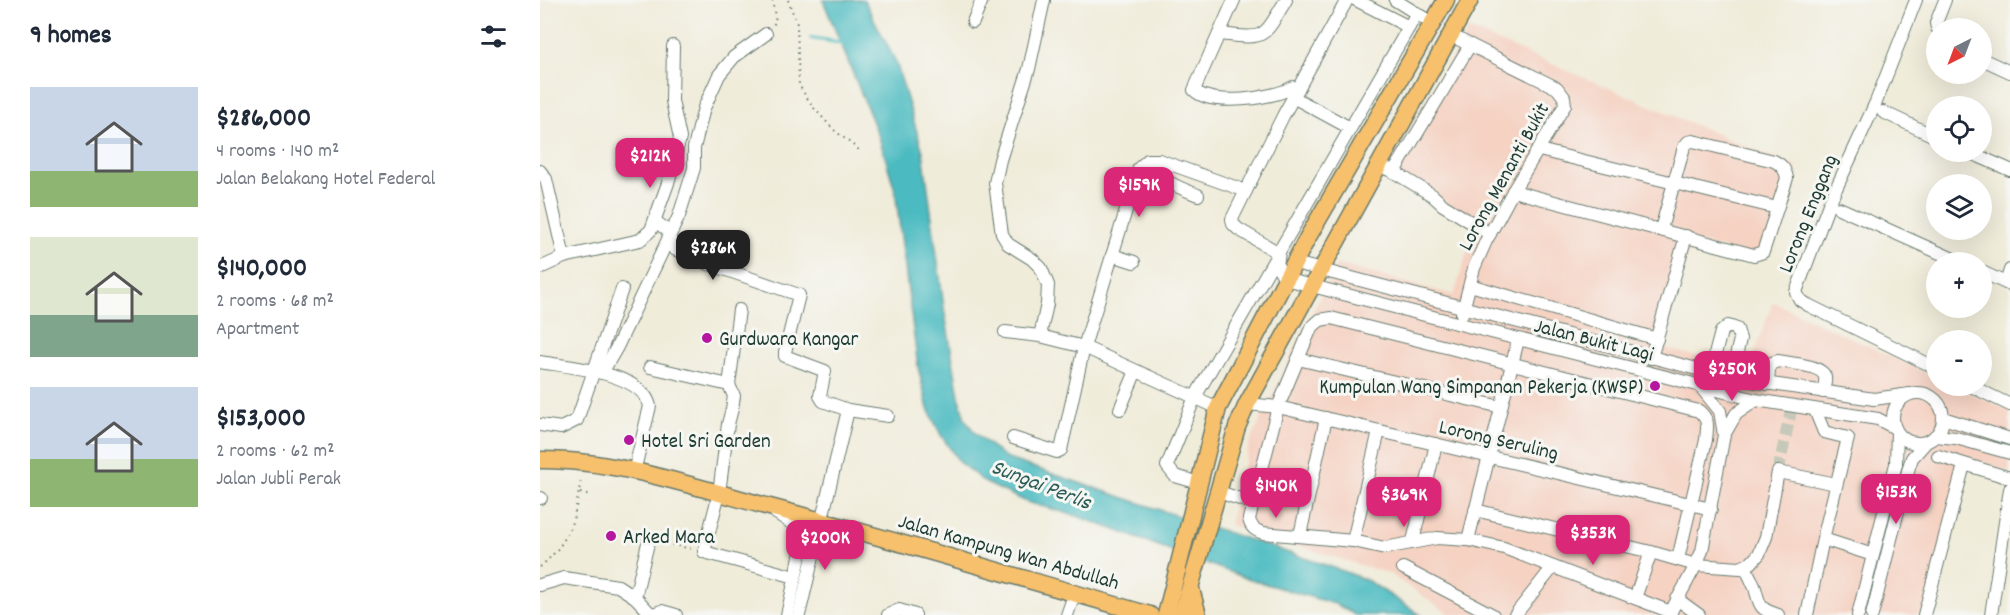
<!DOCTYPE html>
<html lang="en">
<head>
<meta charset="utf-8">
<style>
  :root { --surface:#fff; --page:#f2f2f3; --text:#1f2937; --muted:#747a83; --accent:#db2777 }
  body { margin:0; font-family:Dekko,sans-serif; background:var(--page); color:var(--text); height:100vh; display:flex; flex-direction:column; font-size:22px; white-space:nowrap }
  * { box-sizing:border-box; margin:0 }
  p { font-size:20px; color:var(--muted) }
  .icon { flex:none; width:33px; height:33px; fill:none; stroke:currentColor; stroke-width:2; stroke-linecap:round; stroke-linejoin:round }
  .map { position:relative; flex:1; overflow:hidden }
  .drawer { display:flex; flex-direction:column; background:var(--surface); width:540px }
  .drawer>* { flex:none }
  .needle { width:39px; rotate:222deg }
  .buttons { position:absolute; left:1386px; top:18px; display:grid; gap:12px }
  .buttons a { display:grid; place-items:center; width:66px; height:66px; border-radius:50%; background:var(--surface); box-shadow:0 6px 24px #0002; font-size:30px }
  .price { position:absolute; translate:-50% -51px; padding:0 14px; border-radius:12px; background:var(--accent); color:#fff; font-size:20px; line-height:39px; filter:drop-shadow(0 2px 3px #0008) }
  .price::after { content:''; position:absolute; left:50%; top:36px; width:18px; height:14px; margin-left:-9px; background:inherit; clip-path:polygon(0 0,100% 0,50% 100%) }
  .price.selected { background:#222; color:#fff }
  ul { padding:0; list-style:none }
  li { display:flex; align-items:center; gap:18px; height:150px; padding:0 30px }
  li span { display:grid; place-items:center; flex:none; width:168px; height:120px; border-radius:0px; color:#555 }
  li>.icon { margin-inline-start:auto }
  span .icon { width:72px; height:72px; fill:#fffc; stroke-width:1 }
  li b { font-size:26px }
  h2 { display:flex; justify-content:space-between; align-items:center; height:72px; padding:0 30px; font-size:26px }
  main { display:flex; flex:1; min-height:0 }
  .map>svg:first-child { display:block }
  .built { fill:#f5d2c2 }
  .water { fill:#4cbbc1; stroke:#367c7a; stroke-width:1.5 }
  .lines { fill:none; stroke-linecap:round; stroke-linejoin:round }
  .stream { stroke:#4cbbc1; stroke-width:4 }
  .minor-tunnel { stroke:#c6c9b9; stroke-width:12; stroke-dasharray:12 6; stroke-linecap:butt }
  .minor-casing { stroke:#687a6e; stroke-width:14 }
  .major-casing { stroke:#687a6e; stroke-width:19 }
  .path { stroke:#687a6e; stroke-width:2; stroke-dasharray:1.5 4.5; stroke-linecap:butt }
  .minor { stroke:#fff; stroke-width:12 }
  .major { stroke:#f7c06c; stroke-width:16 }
  .poi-dot { fill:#b5179e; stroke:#f6f6f2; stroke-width:2 }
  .labels { text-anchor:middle; stroke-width:6; stroke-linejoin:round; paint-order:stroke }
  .street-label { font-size:21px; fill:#1f3d34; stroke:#f6f6f2 }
  .poi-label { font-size:21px; fill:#1f3d34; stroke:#f6f6f2; text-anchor:start }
  .water-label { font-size:22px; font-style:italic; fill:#2a5c57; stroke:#f6f6f2 }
</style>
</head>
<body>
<main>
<section class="drawer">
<h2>9 homes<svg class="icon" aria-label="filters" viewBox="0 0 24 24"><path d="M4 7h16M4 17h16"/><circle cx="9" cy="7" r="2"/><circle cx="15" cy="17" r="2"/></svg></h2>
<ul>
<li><span style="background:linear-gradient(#c9d6e8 70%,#8fb573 0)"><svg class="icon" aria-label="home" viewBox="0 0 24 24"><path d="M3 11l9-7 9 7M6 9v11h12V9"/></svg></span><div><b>$286,000</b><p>4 rooms · 140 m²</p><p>Jalan Belakang Hotel Federal</p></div></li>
<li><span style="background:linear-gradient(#dfe7d0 65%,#7fa58c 0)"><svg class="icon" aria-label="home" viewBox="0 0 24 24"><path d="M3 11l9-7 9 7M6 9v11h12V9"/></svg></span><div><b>$140,000</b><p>2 rooms · 68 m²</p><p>Apartment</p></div></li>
<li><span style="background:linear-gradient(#c9d6e8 60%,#8fb573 0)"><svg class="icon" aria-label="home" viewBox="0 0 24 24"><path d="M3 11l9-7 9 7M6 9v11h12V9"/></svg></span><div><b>$153,000</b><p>2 rooms · 62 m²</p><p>Jalan Jubli Perak</p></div></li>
</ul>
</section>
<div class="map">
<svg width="1470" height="615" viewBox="0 0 1470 615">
  <rect width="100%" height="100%" fill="#f6f6f2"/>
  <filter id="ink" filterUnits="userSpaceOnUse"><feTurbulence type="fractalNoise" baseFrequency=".0167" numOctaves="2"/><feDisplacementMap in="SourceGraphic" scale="12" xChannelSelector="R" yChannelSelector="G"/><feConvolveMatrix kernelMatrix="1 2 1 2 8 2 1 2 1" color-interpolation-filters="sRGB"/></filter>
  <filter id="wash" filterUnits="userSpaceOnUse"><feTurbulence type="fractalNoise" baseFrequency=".008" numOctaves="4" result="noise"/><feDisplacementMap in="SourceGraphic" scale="24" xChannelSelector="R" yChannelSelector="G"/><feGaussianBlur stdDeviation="1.35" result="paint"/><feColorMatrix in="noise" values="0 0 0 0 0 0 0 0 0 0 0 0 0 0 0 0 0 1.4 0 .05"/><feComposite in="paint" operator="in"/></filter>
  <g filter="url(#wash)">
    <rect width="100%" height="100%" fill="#f0ecda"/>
    <polygon class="built" points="929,29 1257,168 1226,259 1151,241 1121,347 1208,370 1233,302 1396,377 1396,386 1414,386 1470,411 1470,472 1429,457 1393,615 911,615 850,574 689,525 710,442 796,264 914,295 937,220 845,172"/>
    <polygon class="water" points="283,0 324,0 356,62 383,152 404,308 419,396 425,419 435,433 465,458 806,572 828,581 881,615 815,615 795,604 709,579 537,516 487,502 446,483 420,463 401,435 388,409 378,367 355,190 339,137"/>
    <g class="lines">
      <polyline class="stream" points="271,38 303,43"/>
    </g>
  </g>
  <g filter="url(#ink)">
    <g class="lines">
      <polyline class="minor-tunnel" points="1238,472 1252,406"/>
      <g class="minor-casing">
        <g id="minor">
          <polyline points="504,0 489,69 460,160 455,183 462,234 468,244 492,259 501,268 508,285 507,304 500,336 544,347 678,408"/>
          <path d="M694,0L654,90C671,107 733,99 753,87L758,89"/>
          <polyline points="816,0 869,27"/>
          <polyline points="855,0 892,23"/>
          <polyline points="1376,0 1336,102 1289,204 1256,292 1260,300 1268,305 1396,368"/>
          <polyline points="433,22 442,0"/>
          <polyline points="1397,28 1396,23 1405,0"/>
          <path d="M679,34C726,39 722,40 746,0"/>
          <polyline points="910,35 1017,88 1024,97 1025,105 973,191 946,241 934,268 922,314"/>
          <polyline points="1442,59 1470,72"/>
          <polyline points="753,97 810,128"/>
          <polyline points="1343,112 1396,137"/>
          <polyline points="999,150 1237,208"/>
          <polyline points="1429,152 1470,170"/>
          <path d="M608,160C622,182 635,186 658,195"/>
          <polyline points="838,165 854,172 892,195 903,205 950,234"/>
          <polyline points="0,171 6,179 24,257"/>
          <polyline points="854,172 930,45"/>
          <path d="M973,191L1214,255L1223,252L1247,178C1245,169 1242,165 1234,161L1153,141L1148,142L1144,147L1121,229"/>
          <polyline points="1299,208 1420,262"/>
          <polyline points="115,221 127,230 134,249 169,264 259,295 245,352 245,356 285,371 280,396 283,401 308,410 259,615"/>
          <polyline points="739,253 737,265 745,279 1216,400 1338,419 1355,428"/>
          <polyline points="739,253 698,229 693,224 692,219 743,116 807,0"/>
          <polyline points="572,255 594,262"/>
          <polyline points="755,263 1191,378 1334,399 1370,394"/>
          <polyline points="0,268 24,257 100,240 111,230 128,183 140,138 132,101 133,46"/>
          <polyline points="1442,272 1470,285"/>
          <polyline points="1466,283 1470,270"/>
          <polyline points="930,285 1117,339"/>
          <polyline points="465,332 500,336"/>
          <polyline points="1111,358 1146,236"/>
          <polyline points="758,359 961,407"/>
          <path d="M0,362C29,367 102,372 110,406L94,472"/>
          <polyline points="110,367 189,385 194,396 192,409 188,424 179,493 164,552 248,575"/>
          <polyline points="62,373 77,347 139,216 154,168 154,148 164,108 179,75 194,57 226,34"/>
          <polyline points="1170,373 1181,332 1188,326 1197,329 1200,339 1191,378"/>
          <path d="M1228,384L1229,368L1232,363L1238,361C1249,363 1282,365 1285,377C1286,381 1284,387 1283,392"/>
          <polyline points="189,385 199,310"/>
          <polyline points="1160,386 1180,411 1184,435"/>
          <polyline points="1431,386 1470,405"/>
          <circle cx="1378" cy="418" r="25"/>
          <polyline points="707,404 738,407 1171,509"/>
          <polyline points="580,409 596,371"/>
          <polyline points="308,410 348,416"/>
          <polyline points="1403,418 1470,439"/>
          <polyline points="0,425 21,428 37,420 82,289"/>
          <polyline points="1395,436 1416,438 1470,453"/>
          <polyline points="473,438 517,452 521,450 544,347 599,168 608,160 619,160 706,191"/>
          <polyline points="1398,456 1470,478"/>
          <polyline points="659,483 635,476 627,466 655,397 877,13"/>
          <polyline points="679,492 712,503"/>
          <polyline points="0,498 1,498"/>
          <polyline points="935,510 1111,552 1156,565 1200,568 1211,563 1219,554 1226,537 1238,472 1296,484"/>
          <path d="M236,513C256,525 261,528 261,552L247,615"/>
          <polyline points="760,535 786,418"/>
          <polyline points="1283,539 1333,555"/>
          <polyline points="928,540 978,340"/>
          <polyline points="813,541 839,431"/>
          <polyline points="873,541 896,444"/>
          <path d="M1205,566C1208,573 1212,581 1215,588C1220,606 1219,609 1238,615"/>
          <polyline points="863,568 953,615"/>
          <polyline points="0,585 24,578 78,586 95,597 111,614"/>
          <polyline points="95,597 109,539"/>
          <polyline points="1095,598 1111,552"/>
          <polyline points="1137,599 1159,615"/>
          <path d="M1131,612L964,548L928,540L897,538L845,548L813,541L723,533C715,530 711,528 709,519L738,407L771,328L780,320L791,318L1159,411C1170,421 1167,426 1166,440L1138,559"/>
          <polyline points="110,615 122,611 136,615"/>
          <polyline points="348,615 359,610 375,615"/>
          <polyline points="527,615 534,595"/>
          <polyline points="975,615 1013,567"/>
          <polyline points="1129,615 1156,565 1162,551 1184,435 1196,414 1216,400"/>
          <polyline points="1267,615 1283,539 1308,438 1284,432 1275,410"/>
          <polyline points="1318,615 1356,464 1357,432"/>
          <polyline points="1332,615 1369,467 1372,458 1387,441"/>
          <polyline points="1384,615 1424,465"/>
          <polyline points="1451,615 1470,489"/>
        </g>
      </g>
      <g class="major-casing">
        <g id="major">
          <path d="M0,460C72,459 152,486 222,505C352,539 480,578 610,615"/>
          <polyline points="651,589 658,615"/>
          <polyline points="626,615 678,408 768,237 906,0"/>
          <polyline points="642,615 697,427 707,404 930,0"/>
        </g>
      </g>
      <g class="path">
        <polyline points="232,0 236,21 233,25"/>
        <polyline points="248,0 257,24 259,85 272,106 294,130 319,150"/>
        <polyline points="40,493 51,495"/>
        <polyline points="120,542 152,549"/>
        <path d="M0,567C32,539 34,520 41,479"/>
      </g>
      <use href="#minor" class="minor"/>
      <use href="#major" class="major"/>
    </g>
  </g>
  <g class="poi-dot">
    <circle cx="167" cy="338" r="6"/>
    <circle cx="1115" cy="386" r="6"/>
    <circle cx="89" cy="440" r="6"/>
    <circle cx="71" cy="536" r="6"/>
  </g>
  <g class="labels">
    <g class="street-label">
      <text transform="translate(963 176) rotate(-61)" y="7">Lorong Menanti Bukit</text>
      <text transform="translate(1267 213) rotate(-68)" y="7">Lorong Enggang</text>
      <text transform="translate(1054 339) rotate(14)" y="7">Jalan Bukit Lagi</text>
      <text transform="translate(959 439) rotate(13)" y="7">Lorong Seruling</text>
      <text transform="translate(469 551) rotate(16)" y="7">Jalan Kampung Wan Abdullah</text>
    </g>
    <g class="poi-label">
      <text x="179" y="345">Gurdwara Kangar</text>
      <text x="1103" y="393" text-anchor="end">Kumpulan Wang Simpanan Pekerja (KWSP)</text>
      <text x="101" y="447">Hotel Sri Garden</text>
      <text x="83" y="543">Arked Mara</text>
    </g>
    <g class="water-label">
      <text transform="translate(502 483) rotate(21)" y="8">Sungai Perlis</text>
    </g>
  </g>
</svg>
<div class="buttons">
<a><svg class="needle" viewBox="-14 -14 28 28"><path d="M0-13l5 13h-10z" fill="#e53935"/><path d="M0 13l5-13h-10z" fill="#747a83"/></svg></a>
<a><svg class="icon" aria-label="locate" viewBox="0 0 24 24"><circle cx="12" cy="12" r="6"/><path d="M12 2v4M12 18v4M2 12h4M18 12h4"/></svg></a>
<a><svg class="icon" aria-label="layers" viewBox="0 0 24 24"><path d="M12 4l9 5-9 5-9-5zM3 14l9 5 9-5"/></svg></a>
<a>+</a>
<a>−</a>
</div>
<b class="price" style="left:110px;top:189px">$212K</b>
<b class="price" style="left:599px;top:218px">$159K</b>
<b class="price selected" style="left:173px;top:281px">$286K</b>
<b class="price" style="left:1192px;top:402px">$250K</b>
<b class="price" style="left:736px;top:519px">$140K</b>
<b class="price" style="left:1356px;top:525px">$153K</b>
<b class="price" style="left:864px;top:528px">$369K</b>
<b class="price" style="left:1053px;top:566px">$353K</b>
<b class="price" style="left:285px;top:571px">$200K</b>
</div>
</main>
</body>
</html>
